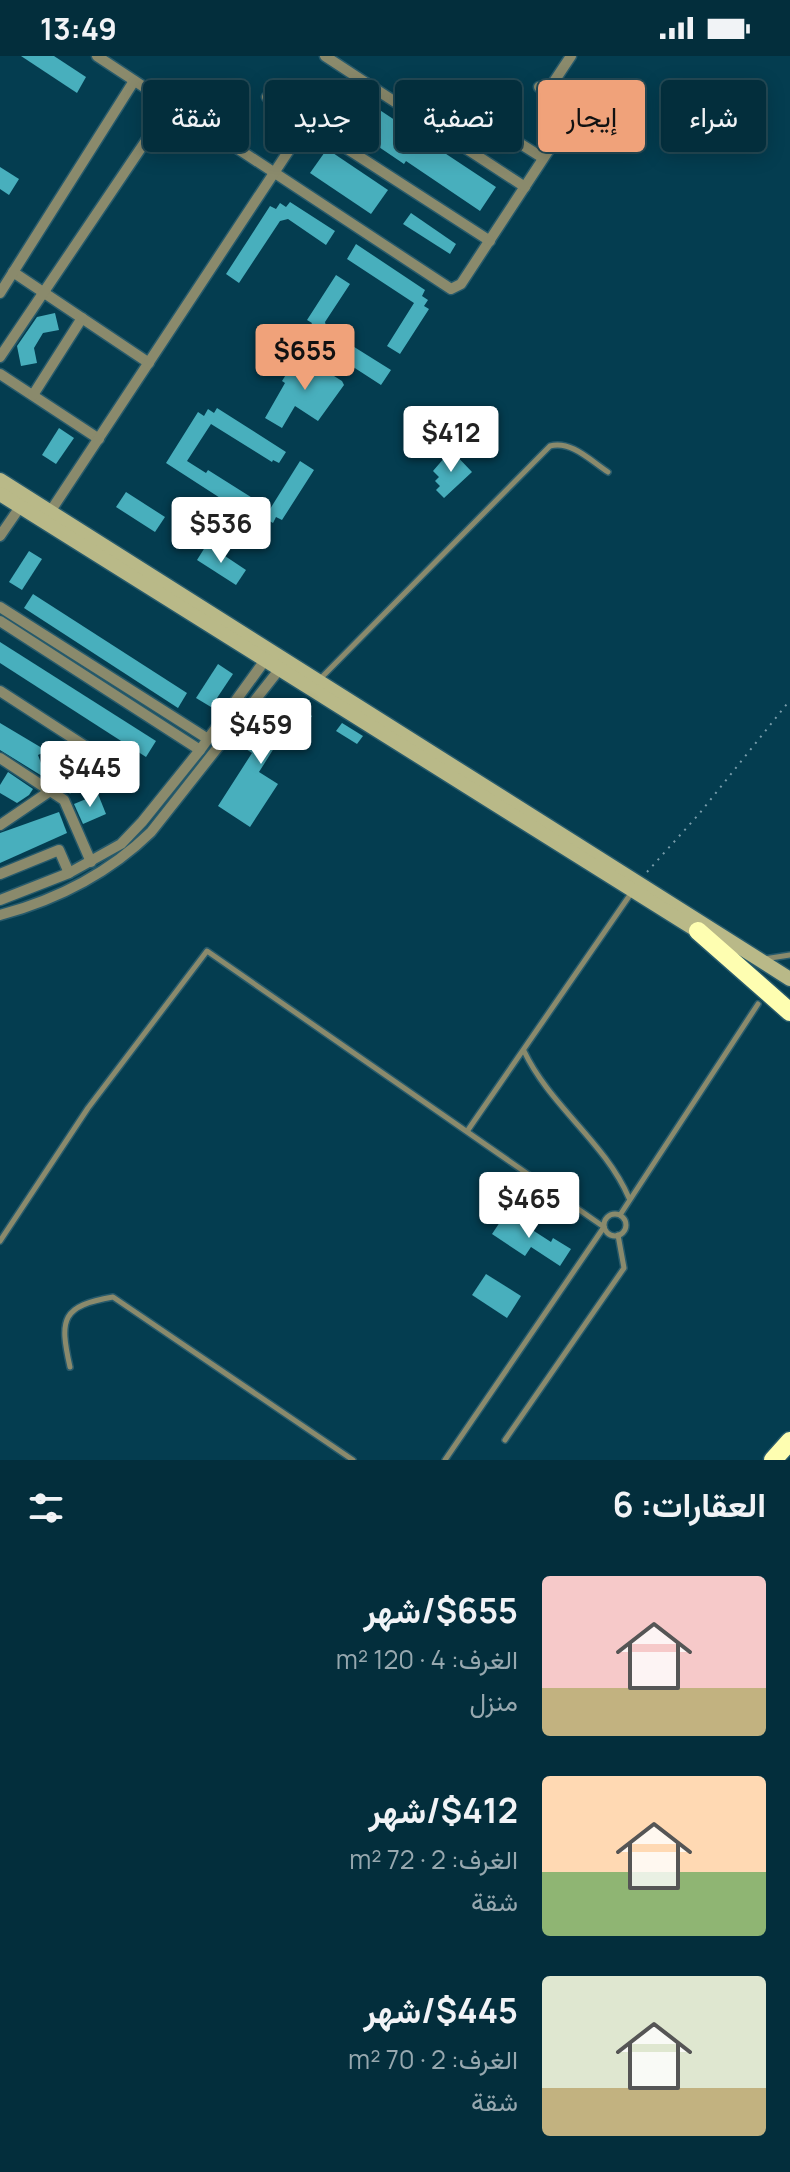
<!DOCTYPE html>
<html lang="ar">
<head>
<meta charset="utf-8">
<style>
  :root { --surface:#032e3c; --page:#0d3643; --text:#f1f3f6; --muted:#97a8af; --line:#244a56; --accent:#f0a27a }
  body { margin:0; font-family:Manrope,Vazirmatn,sans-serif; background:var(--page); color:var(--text); direction:rtl; height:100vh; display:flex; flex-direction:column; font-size:30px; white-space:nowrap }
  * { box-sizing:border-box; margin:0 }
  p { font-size:26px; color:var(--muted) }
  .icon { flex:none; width:44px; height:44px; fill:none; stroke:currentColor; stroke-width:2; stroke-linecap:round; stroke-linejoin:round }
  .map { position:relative; height:1404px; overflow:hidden; direction:ltr }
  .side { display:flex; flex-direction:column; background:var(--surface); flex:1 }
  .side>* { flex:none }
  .guide { position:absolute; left:24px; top:24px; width:742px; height:72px; direction:rtl; display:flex; gap:16px }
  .price { position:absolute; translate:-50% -68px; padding:0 18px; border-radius:8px; background:#fff; color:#222; font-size:26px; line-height:52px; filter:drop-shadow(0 2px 4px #0008) }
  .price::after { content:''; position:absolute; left:50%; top:48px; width:24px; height:18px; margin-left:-12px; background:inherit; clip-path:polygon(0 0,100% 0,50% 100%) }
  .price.current { background:var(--accent); color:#111 }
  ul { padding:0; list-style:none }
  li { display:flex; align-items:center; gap:24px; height:200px; padding:0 24px }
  li span { display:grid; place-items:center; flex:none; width:224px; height:160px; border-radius:8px; color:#555 }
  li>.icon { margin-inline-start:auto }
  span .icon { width:96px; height:96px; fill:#fffc; stroke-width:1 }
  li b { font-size:34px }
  h2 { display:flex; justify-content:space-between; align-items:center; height:96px; padding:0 24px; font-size:34px }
  .tag { padding:0 28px; border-radius:8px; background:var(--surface); box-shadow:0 4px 20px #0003,0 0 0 2px var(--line); font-size:28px; line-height:72px }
  .tag.current { background:var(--accent); color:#111 }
  .status { display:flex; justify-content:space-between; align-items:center; height:56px; padding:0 40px; background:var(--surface); direction:ltr }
  .status svg { height:22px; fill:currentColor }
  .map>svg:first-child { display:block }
  .building { fill:#48afbd }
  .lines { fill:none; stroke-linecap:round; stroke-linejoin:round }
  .lane-casing { stroke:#275a6b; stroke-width:8 }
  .street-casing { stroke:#275a6b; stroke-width:13 }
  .secondary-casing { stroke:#275a6b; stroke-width:17 }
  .highway-casing { stroke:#275a6b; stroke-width:21 }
  .path { stroke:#779caa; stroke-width:2; stroke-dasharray:2 6; stroke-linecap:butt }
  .lane { stroke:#8a8a6c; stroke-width:5 }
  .street { stroke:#8a8a6c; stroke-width:10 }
  .secondary { stroke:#b9b988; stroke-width:14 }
  .highway { stroke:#fefeb1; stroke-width:18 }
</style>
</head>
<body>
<div class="status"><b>13:49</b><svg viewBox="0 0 49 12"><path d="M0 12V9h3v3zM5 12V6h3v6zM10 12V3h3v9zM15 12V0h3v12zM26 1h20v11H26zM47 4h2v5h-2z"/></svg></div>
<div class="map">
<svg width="790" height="1404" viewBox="0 0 790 1404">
  <rect width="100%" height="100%" fill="#043d50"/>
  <g class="building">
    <polygon points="21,0 54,0 86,21 77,37"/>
    <polygon points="360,41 496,131 480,155 406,105 404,108 342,66"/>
    <polygon points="170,63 180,70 164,95 153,88"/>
    <polygon points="327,93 388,134 371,158 310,117"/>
    <polygon points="0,111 19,123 9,139 0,133"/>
    <polygon points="290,146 335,175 326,189 288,163 280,165 239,227 226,218 270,150 276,153 280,147 286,151"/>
    <polygon points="411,157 456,188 450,198 403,168"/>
    <polygon points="356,188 425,234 422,240 428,244 424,250 429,253 400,298 387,290 414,247 347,203"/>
    <polygon points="336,219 350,228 325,266 327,274 391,314 381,329 310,283 314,278 308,274 312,267 307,264"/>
    <polygon points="55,257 59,274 43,277 34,292 37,307 21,310 17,290 37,261"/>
    <polygon points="302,300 342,325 344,329 318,365 295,350 282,372 265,362 285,327 282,325 297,301"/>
    <polygon points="217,352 286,396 279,407 273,404 272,406 211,368 187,405 206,417 208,414 270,453 300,405 314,414 282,464 276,461 273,467 266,463 262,469 166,407 198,356 204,360 208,353 214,357"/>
    <polygon points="59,372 74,382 56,408 42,399"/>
    <polygon points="451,394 472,416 444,442 436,434 440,430 435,425 439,421 433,415"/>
    <polygon points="126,436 165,461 155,476 116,451"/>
    <polygon points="207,488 246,514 236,529 197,504"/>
    <polygon points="29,495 42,503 22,534 9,526"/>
    <polygon points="33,538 187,637 178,652 24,552"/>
    <polygon points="0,586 156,685 146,701 0,607"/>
    <polygon points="218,608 233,618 211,651 196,642"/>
    <polygon points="287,644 312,660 300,678 288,670 259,716 278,728 250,771 218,750 252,697 246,693 263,667 269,671"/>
    <polygon points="0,667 47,695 38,699 47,723 0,694"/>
    <polygon points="342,667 363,680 357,688 336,675"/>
    <polygon points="56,704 81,718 70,738"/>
    <polygon points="8,716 33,733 29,739 17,747 0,737 0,729"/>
    <polygon points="98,738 106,758 83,768 74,748"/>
    <polygon points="59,756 67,777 0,807 0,777"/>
    <polygon points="506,1157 551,1186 553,1182 571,1193 560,1210 531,1191 525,1200 492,1178"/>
    <polygon points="486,1218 521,1240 507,1262 472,1239"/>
  </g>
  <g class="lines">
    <g class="lane-casing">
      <g id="lane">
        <path d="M319,624L550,390C571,384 591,405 608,416"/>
        <polyline points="764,903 790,899"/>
        <path d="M524,995C550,1050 605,1086 629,1142"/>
        <polyline points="468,1074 632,836"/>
        <circle cx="615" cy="1169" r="11"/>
        <polyline points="620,1159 758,948"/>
        <polyline points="0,1185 88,1052 207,895 604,1171 445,1404"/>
        <path d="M70,1311C59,1262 62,1250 113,1241L353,1404"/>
        <polyline points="505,1384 624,1212 618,1179"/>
      </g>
    </g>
    <g class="street-casing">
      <g id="street">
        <polyline points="97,0 451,233 461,228 583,42"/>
        <polyline points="325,0 525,131"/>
        <polyline points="539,31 575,54"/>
        <polyline points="547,36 571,0"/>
        <polyline points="267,41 490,185"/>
        <polyline points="481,63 543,102"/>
        <polyline points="13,216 149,307"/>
        <polyline points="0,237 134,25"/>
        <polyline points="0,301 170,49"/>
        <polyline points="0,318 99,383"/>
        <polyline points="33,339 82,262"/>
        <polyline points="50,456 307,67"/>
        <polyline points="0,480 20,451"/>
        <polyline points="0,551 208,683"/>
        <polyline points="0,565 200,694"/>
        <polyline points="0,635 105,703"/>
        <polyline points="0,702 64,744 91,806"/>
        <polyline points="0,769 50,735"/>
        <polyline points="0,818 59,794 69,817"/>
        <polyline points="0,844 69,817 121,788 142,766 200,694 268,600"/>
        <path d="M0,859C56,844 109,817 151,776L282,610"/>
      </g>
    </g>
    <g class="secondary-casing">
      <g id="secondary">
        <polyline points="0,424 790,923"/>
        <polyline points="0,438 701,877"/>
      </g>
    </g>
    <g class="highway-casing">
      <g id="highway">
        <polyline points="698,875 790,956"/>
        <polyline points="773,1404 790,1385"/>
      </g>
    </g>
    <polyline class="path" points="647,816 699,758 790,644"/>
    <use href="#lane" class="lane"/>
    <use href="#street" class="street"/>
    <use href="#secondary" class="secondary"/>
    <use href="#highway" class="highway"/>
  </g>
</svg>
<b class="price current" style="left:305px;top:336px">$655</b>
<b class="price" style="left:451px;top:418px">$412</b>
<b class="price" style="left:221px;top:509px">$536</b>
<b class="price" style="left:261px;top:710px">$459</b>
<b class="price" style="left:90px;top:753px">$445</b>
<b class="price" style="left:529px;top:1184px">$465</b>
<div class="guide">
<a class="tag">شراء</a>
<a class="tag current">إيجار</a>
<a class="tag">تصفية</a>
<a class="tag">جديد</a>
<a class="tag">شقة</a>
</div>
</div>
<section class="side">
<h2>العقارات: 6<svg class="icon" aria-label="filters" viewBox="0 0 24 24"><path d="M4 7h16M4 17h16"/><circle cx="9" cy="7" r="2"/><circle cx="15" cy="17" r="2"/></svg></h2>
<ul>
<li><span style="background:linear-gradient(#f6c9c9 70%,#c2b280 0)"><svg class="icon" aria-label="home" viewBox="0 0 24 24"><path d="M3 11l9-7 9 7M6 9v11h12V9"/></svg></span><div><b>$655/شهر</b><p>الغرف: 4 · 120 m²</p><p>منزل</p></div></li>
<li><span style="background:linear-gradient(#ffd9b3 60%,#8fb573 0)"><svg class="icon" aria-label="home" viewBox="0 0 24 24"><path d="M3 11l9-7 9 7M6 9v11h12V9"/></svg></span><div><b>$412/شهر</b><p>الغرف: 2 · 72 m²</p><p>شقة</p></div></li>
<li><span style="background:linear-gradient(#dfe7d0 70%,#c2b280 0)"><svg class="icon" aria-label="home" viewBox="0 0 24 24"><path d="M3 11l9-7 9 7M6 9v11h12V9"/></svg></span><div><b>$445/شهر</b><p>الغرف: 2 · 70 m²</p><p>شقة</p></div></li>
</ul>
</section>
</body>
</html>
